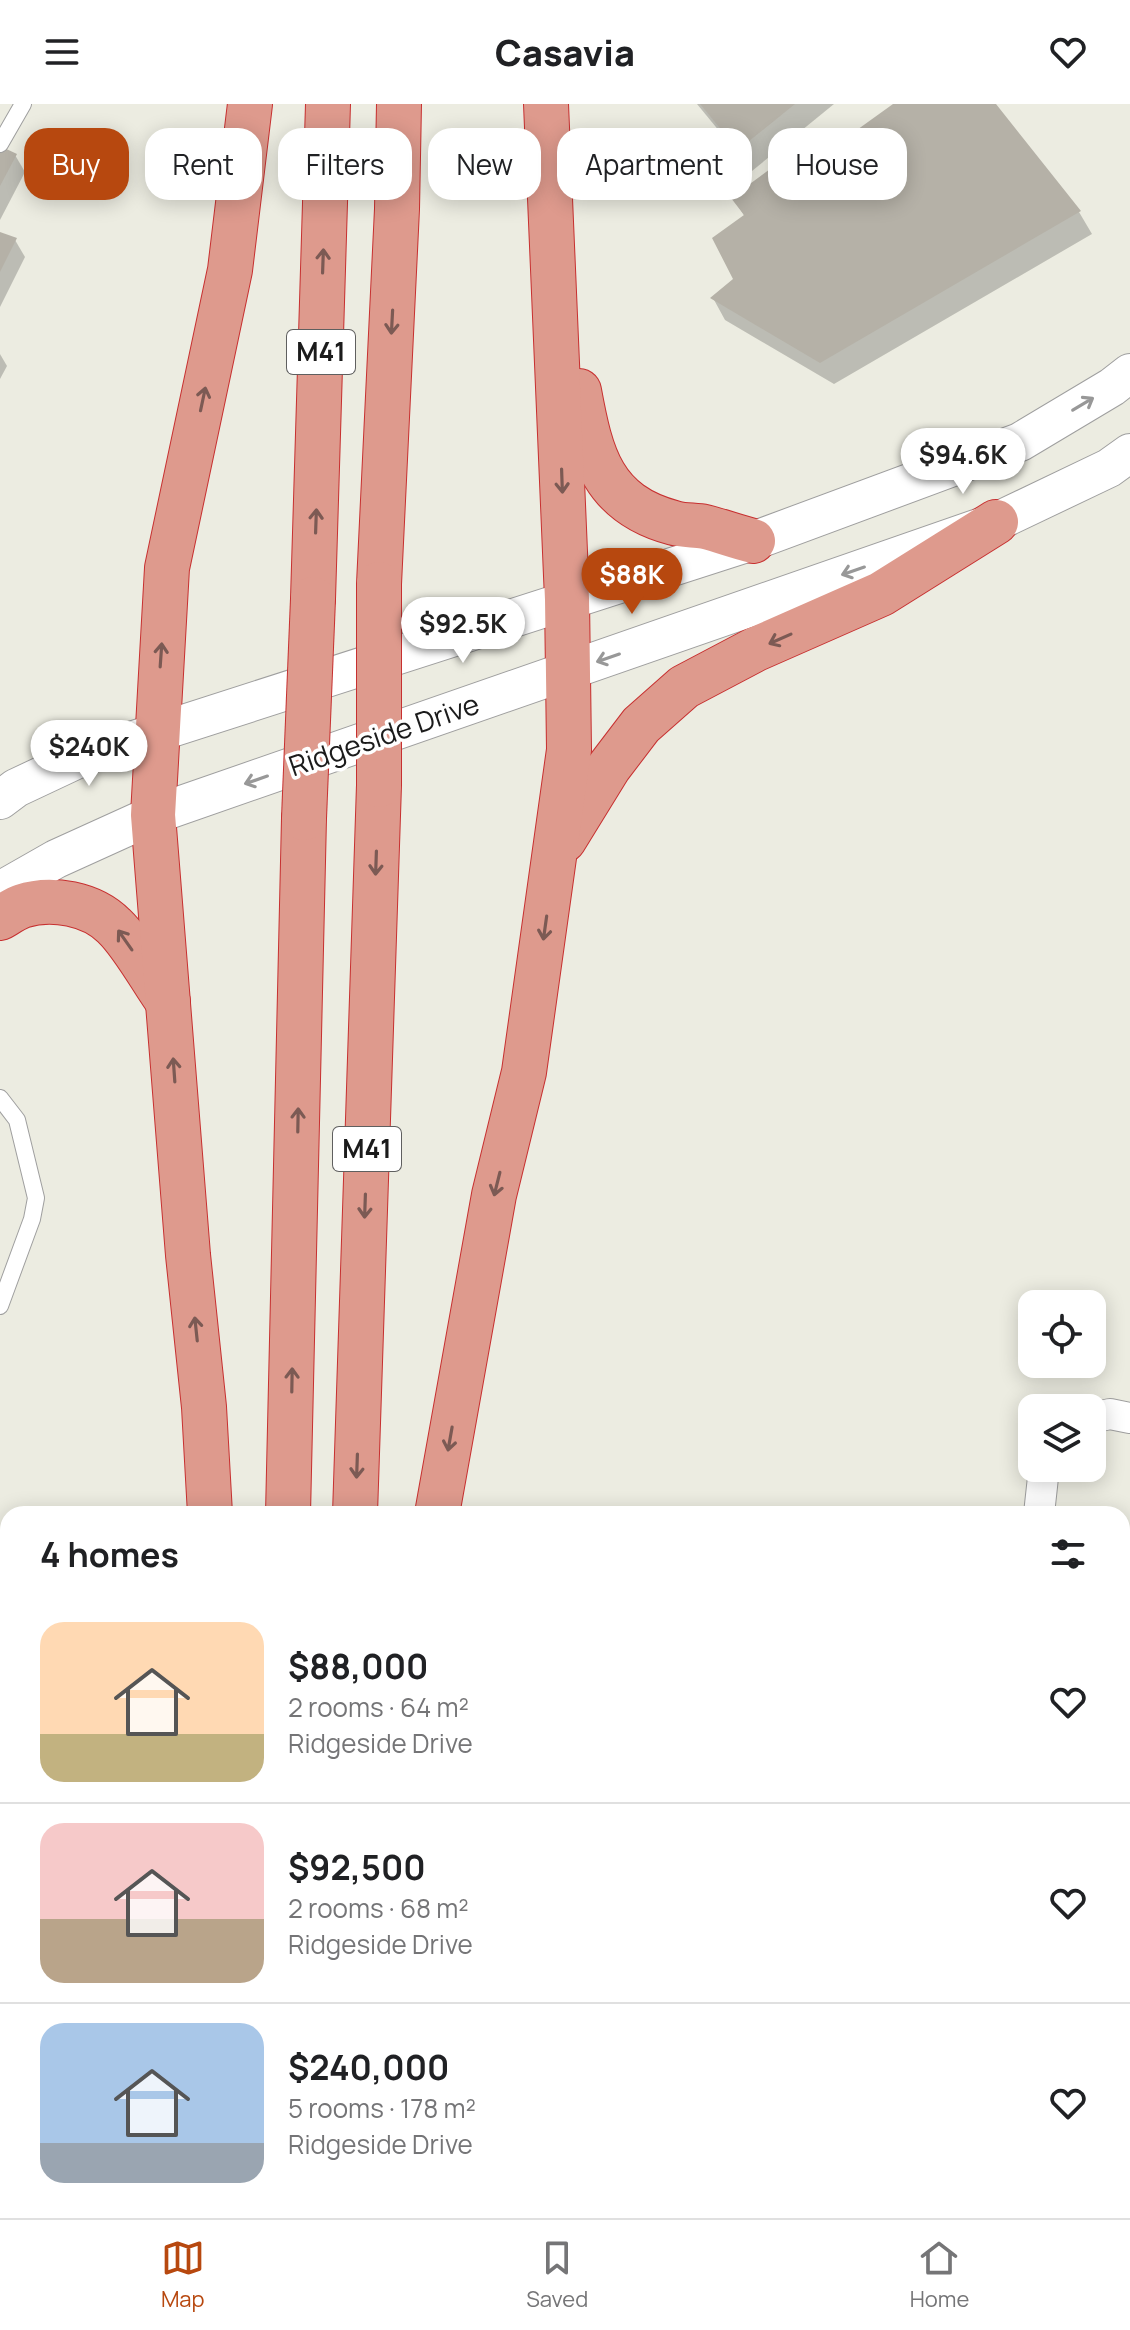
<!DOCTYPE html>
<html lang="en">
<head>
<meta charset="utf-8">
<style>
  :root { --surface:#fff; --page:#f6f6f6; --text:#202124; --muted:#757577; --line:#e0e0e0; --accent:#b7480f }
  body { margin:0; font-family:Manrope,sans-serif; background:var(--page); color:var(--text); height:100vh; display:flex; flex-direction:column; font-size:30px; white-space:nowrap }
  * { box-sizing:border-box; margin:0 }
  p { font-size:26px; color:var(--muted) }
  .icon { flex:none; width:44px; height:44px; fill:none; stroke:currentColor; stroke-width:2; stroke-linecap:round; stroke-linejoin:round }
  .map { position:relative; flex:1; overflow:hidden }
  .panel { position:absolute; left:0px; top:1402px; width:1130px; height:712px; display:flex; flex-direction:column; background:var(--surface); border-radius:24px 24px 0 0; box-shadow:0 4px 20px #0003 }
  .panel>* { flex:none }
  .guide { position:absolute; left:24px; top:24px; width:1082px; height:72px; display:flex; gap:16px }
  .buttons { position:absolute; left:1018px; top:1186px; display:grid; gap:16px }
  .buttons a { display:grid; place-items:center; width:88px; height:88px; border-radius:16px; background:var(--surface); box-shadow:0 4px 20px #0003; font-size:40px }
  .price { position:absolute; translate:-50% -68px; padding:0 18px; border-radius:28px; background:#fff; color:#222; font-size:26px; line-height:52px; filter:drop-shadow(0 2px 4px #0008) }
  .price::after { content:''; position:absolute; left:50%; top:48px; width:24px; height:18px; margin-left:-12px; background:inherit; clip-path:polygon(0 0,100% 0,50% 100%) }
  .price.active { background:var(--accent); color:#fff }
  ul { padding:0; list-style:none }
  li { display:flex; align-items:center; gap:24px; height:200px; padding:0 40px }
  li+li { border-top:2px solid var(--line) }
  li span { display:grid; place-items:center; flex:none; width:224px; height:160px; border-radius:24px; color:#555 }
  li>.icon { margin-inline-start:auto }
  span .icon { width:96px; height:96px; fill:#fffc; stroke-width:1 }
  li b { font-size:34px }
  h2 { display:flex; justify-content:space-between; align-items:center; height:96px; padding:0 40px; font-size:34px }
  .pill { padding:0 28px; border-radius:24px; background:var(--surface); box-shadow:0 4px 20px #0003; font-size:28px; line-height:72px }
  .pill.active { background:var(--accent); color:#fff }
  header { display:flex; justify-content:space-between; align-items:center; height:104px; padding:0 40px; background:var(--surface); font-size:36px; font-weight:800 }
  .menu { display:flex; justify-content:space-around; align-items:center; height:112px; border-top:2px solid var(--line); background:var(--surface); font-size:22px; color:var(--muted) }
  .menu a { display:grid; justify-items:center; gap:4px }
  .menu .active { color:var(--accent) }
  .map>svg:first-child { display:block }
  .shadow { fill:#0003 }
  .building { fill:#b5b1a7 }
  .lines { fill:none; stroke-linecap:round; stroke-linejoin:round }
  .service-casing { stroke:#9f9f9f; stroke-width:18 }
  .minor-casing { stroke:#9f9f9f; stroke-width:32 }
  .tertiary-casing { stroke:#9f9f9f; stroke-width:40 }
  .motorway-casing { stroke:#c73030; stroke-width:46 }
  .service { stroke:#fff; stroke-width:16 }
  .minor { stroke:#fff; stroke-width:30 }
  .tertiary { stroke:#fff; stroke-width:38 }
  .motorway { stroke:#de9a8d; stroke-width:44 }
  .motorway-bridge-casing { stroke:#c73030; stroke-width:46; stroke-linecap:butt }
  .motorway-bridge { stroke:#de9a8d; stroke-width:44 }
  .oneway { stroke:#7c5a54 }
  .oneway2 { stroke:#989898 }
  .labels { text-anchor:middle; stroke-width:7; stroke-linejoin:round; paint-order:stroke }
  .shield { fill:#fff; stroke:#5f5f5f; stroke-width:2 }
  .shield-label { font-size:26px; font-weight:bold; fill:#1b1b1b }
  .street-label { font-size:28px; fill:#1b1b1b; stroke:#fff }
</style>
</head>
<body>
<header><svg class="icon" aria-label="menu" viewBox="0 0 24 24"><path d="M4 6h16M4 12h16M4 18h16"/></svg>Casavia<svg class="icon" aria-label="heart" viewBox="0 0 24 24"><path d="M12 20l-8-8c-3-5 5-10 8-4 3-6 11-1 8 4z"/></svg></header>
<div class="map">
<svg width="1130" height="2114" viewBox="0 0 1130 2114">
  <rect width="100%" height="100%" fill="#ecece1"/>
  <g class="shadow">
    <polygon points="697,0 834,0 752,67"/>
    <polygon points="896,0 993,0 1079,108 1092,130 834,280 725,216 713,194 736,175 745,113 734,95 797,71"/>
    <polygon points="0,44 15,51 25,68 0,116"/>
    <polygon points="0,130 15,136 25,153 0,203"/>
    <polygon points="0,250 7,262 0,275"/>
    <polygon points="0,1570 8,1574 8,1655 0,1671"/>
    <polygon points="1122,1923 1130,1928 1130,1999 1122,2012"/>
    <polygon points="8,2019 8,2106 56,2106 58,2114 0,2114 0,2021"/>
  </g>
  <g class="building">
    <polygon points="700,0 795,0 738,46"/>
    <polygon points="893,0 996,0 1081,107 820,259 710,194 733,175 712,134 744,111 731,94 782,56 797,69"/>
    <polygon points="0,42 17,50 0,82"/>
    <polygon points="0,128 17,134 0,168"/>
    <polygon points="0,1568 8,1571 8,1640 5,1639 0,1648"/>
    <polygon points="1122,1920 1130,1925 1130,1967 1122,1980"/>
    <polygon points="8,2017 8,2106 54,2106 55,2109 34,2114 0,2114 0,2019"/>
  </g>
  <g class="lines">
    <g class="service-casing">
      <g id="service">
        <polyline points="0,40 23,0"/>
        <polyline points="0,994 17,1016 36,1094 32,1115 0,1202"/>
        <polyline points="0,1470 8,1474"/>
        <polyline points="0,1801 8,1805"/>
        <polyline points="0,1840 8,1827"/>
        <polyline points="76,2106 76,2114"/>
      </g>
    </g>
    <g class="minor-casing">
      <g id="minor">
        <polyline points="1092,1314 1110,1310 1130,1314"/>
        <polyline points="1039,1410 1044,1364"/>
        <polyline points="1013,2114 1013,2106"/>
        <polyline points="1121,2114 1130,2100"/>
      </g>
    </g>
    <g class="tertiary-casing">
      <g id="tertiary">
        <polyline points="0,696 16,684 84,652 753,437 1020,338 1112,283 1130,269"/>
        <polyline points="0,787 56,755 153,711 996,418 1109,364 1130,349"/>
      </g>
    </g>
    <g class="motorway-casing">
      <g id="motorway">
        <path d="M579,287C591,352 602,400 674,419C684,422 695,421 705,423C721,427 737,433 753,437"/>
        <polyline points="379,480 397,105 399,0"/>
        <polyline points="313,495 328,0"/>
        <polyline points="564,736 609,663 641,621 684,583 756,545 881,490 996,418"/>
        <path d="M0,814C7,810 14,805 22,802C52,792 92,800 114,822C133,840 152,876 168,898"/>
        <polyline points="210,1410 204,1303 188,1151 153,711 167,464 230,166 250,0"/>
        <polyline points="288,1410 304,714"/>
        <polyline points="355,1410 379,681"/>
        <polyline points="437,1410 494,1091 524,968 569,646 567,495 546,0"/>
        <polyline points="224,2106 225,2114"/>
        <polyline points="272,2114 272,2106"/>
        <polyline points="327,2114 328,2106"/>
        <polyline points="375,2114 376,2106"/>
      </g>
    </g>
    <use href="#service" class="service"/>
    <use href="#minor" class="minor"/>
    <use href="#tertiary" class="tertiary"/>
    <use href="#motorway" class="motorway"/>
    <g class="motorway-bridge-casing">
      <g id="motorway-bridge">
        <polyline points="379,681 379,480"/>
        <polyline points="304,714 313,495"/>
      </g>
    </g>
    <use href="#motorway-bridge" class="motorway-bridge"/>
  </g>
  <defs><path id="oneway-shaft" d="M-6 0H5M1.5-3L5.5 0L1.5 3" fill="none" stroke-width="1.6" stroke-linecap="round" stroke-linejoin="round" transform="scale(2)"/></defs>
  <g class="oneway">
    <use href="#oneway-shaft" transform="translate(323 157) rotate(-88)"/>
    <use href="#oneway-shaft" transform="translate(392 218) rotate(93)"/>
    <use href="#oneway-shaft" transform="translate(203 295) rotate(-78)"/>
    <use href="#oneway-shaft" transform="translate(562 377) rotate(88)"/>
    <use href="#oneway-shaft" transform="translate(316 417) rotate(-88)"/>
    <use href="#oneway-shaft" transform="translate(780 535) rotate(156)"/>
    <use href="#oneway-shaft" transform="translate(161 551) rotate(-86)"/>
    <use href="#oneway-shaft" transform="translate(376 759) rotate(92)"/>
    <use href="#oneway-shaft" transform="translate(545 824) rotate(98)"/>
    <use href="#oneway-shaft" transform="translate(125 836) rotate(-125)"/>
    <use href="#oneway-shaft" transform="translate(174 966) rotate(-94)"/>
    <use href="#oneway-shaft" transform="translate(298 1016) rotate(-89)"/>
    <use href="#oneway-shaft" transform="translate(497 1080) rotate(104)"/>
    <use href="#oneway-shaft" transform="translate(365 1102) rotate(92)"/>
    <use href="#oneway-shaft" transform="translate(196 1225) rotate(-96)"/>
    <use href="#oneway-shaft" transform="translate(292 1276) rotate(-89)"/>
    <use href="#oneway-shaft" transform="translate(450 1335) rotate(100)"/>
    <use href="#oneway-shaft" transform="translate(357 1362) rotate(92)"/>
  </g>
  <g class="oneway2">
    <use href="#oneway-shaft" transform="translate(1083 300) rotate(-31)"/>
    <use href="#oneway-shaft" transform="translate(853 467) rotate(161)"/>
    <use href="#oneway-shaft" transform="translate(608 554) rotate(161)"/>
    <use href="#oneway-shaft" transform="translate(256 676) rotate(161)"/>
  </g>
  <g class="labels">
    <g class="shield">
      <rect x="287" y="226" width="68" height="44" rx="6"/>
      <rect x="333" y="1023" width="68" height="44" rx="6"/>
    </g>
    <g class="shield-label">
      <text x="321" y="257">M41</text>
      <text x="367" y="1054">M41</text>
    </g>
    <g class="street-label">
      <text transform="translate(384 631) rotate(-19)" y="10">Ridgeside Drive</text>
    </g>
  </g>
</svg>
<div class="buttons">
<a><svg class="icon" aria-label="locate" viewBox="0 0 24 24"><circle cx="12" cy="12" r="6"/><path d="M12 2v4M12 18v4M2 12h4M18 12h4"/></svg></a>
<a><svg class="icon" aria-label="layers" viewBox="0 0 24 24"><path d="M12 4l9 5-9 5-9-5zM3 14l9 5 9-5"/></svg></a>
</div>
<b class="price" style="left:963px;top:392px">$94.6K</b>
<b class="price active" style="left:632px;top:512px">$88K</b>
<b class="price" style="left:463px;top:561px">$92.5K</b>
<b class="price" style="left:89px;top:684px">$240K</b>
<div class="guide">
<a class="pill active">Buy</a>
<a class="pill">Rent</a>
<a class="pill">Filters</a>
<a class="pill">New</a>
<a class="pill">Apartment</a>
<a class="pill">House</a>
</div>
<section class="panel">
<h2>4 homes<svg class="icon" aria-label="filters" viewBox="0 0 24 24"><path d="M4 7h16M4 17h16"/><circle cx="9" cy="7" r="2"/><circle cx="15" cy="17" r="2"/></svg></h2>
<ul>
<li><span style="background:linear-gradient(#ffd9b3 70%,#c2b280 0)"><svg class="icon" aria-label="home" viewBox="0 0 24 24"><path d="M3 11l9-7 9 7M6 9v11h12V9"/></svg></span><div><b>$88,000</b><p>2 rooms · 64 m²</p><p>Ridgeside Drive</p></div><svg class="icon" aria-label="heart" viewBox="0 0 24 24"><path d="M12 20l-8-8c-3-5 5-10 8-4 3-6 11-1 8 4z"/></svg></li>
<li><span style="background:linear-gradient(#f6c9c9 60%,#b9a48a 0)"><svg class="icon" aria-label="home" viewBox="0 0 24 24"><path d="M3 11l9-7 9 7M6 9v11h12V9"/></svg></span><div><b>$92,500</b><p>2 rooms · 68 m²</p><p>Ridgeside Drive</p></div><svg class="icon" aria-label="heart" viewBox="0 0 24 24"><path d="M12 20l-8-8c-3-5 5-10 8-4 3-6 11-1 8 4z"/></svg></li>
<li><span style="background:linear-gradient(#a9c7e8 75%,#9aa5b1 0)"><svg class="icon" aria-label="home" viewBox="0 0 24 24"><path d="M3 11l9-7 9 7M6 9v11h12V9"/></svg></span><div><b>$240,000</b><p>5 rooms · 178 m²</p><p>Ridgeside Drive</p></div><svg class="icon" aria-label="heart" viewBox="0 0 24 24"><path d="M12 20l-8-8c-3-5 5-10 8-4 3-6 11-1 8 4z"/></svg></li>
</ul>
</section>
</div>
<nav class="menu">
<a class="active"><svg class="icon" aria-label="map" viewBox="0 0 24 24"><path d="M3 6l6-2 6 2 6-2v14l-6 2-6-2-6 2zM9 4v14M15 6v14"/></svg>Map</a>
<a><svg class="icon" aria-label="saved" viewBox="0 0 24 24"><path d="M7 4h10v16l-5-4-5 4z"/></svg>Saved</a>
<a><svg class="icon" aria-label="home" viewBox="0 0 24 24"><path d="M3 11l9-7 9 7M6 9v11h12V9"/></svg>Home</a>
</nav>
</body>
</html>
